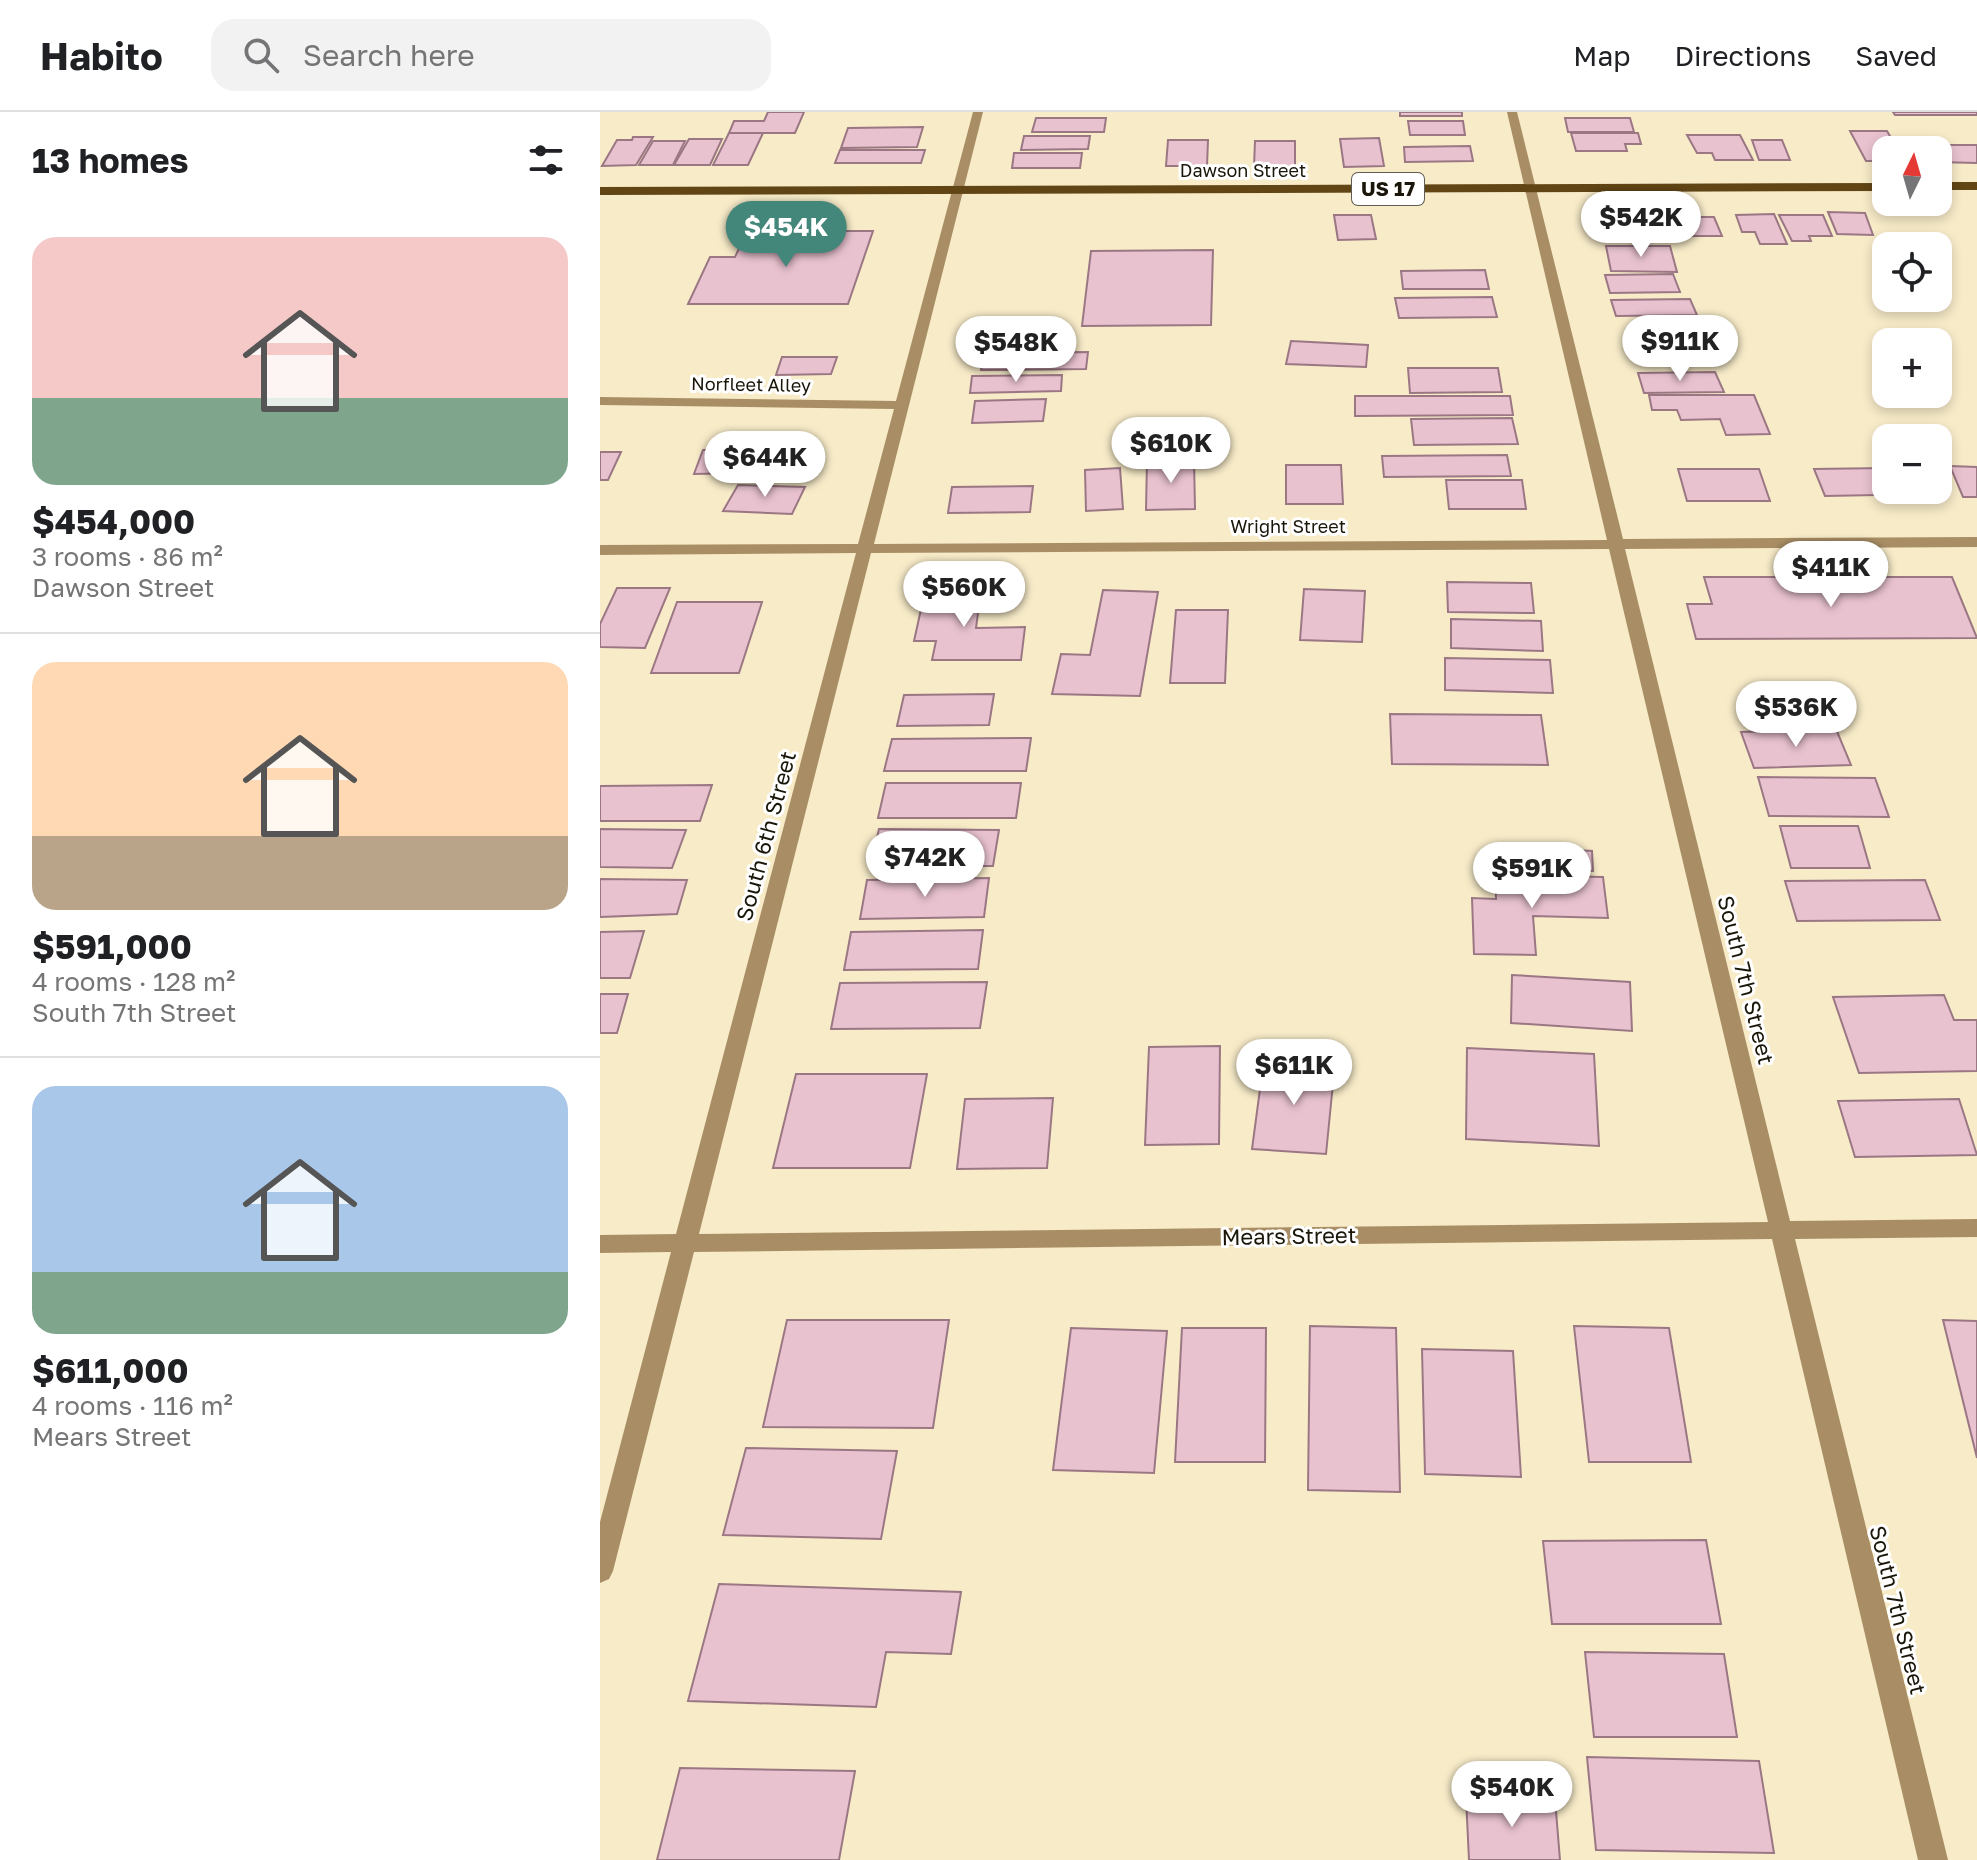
<!DOCTYPE html>
<html lang="en">
<head>
<meta charset="utf-8">
<style>
  :root { --surface:#fff; --page:#f2f2f2; --text:#202124; --muted:#757577; --line:#e0e0e0; --accent:#43867a }
  body { margin:0; font-family:"Golos Text",sans-serif; background:var(--page); color:var(--text); height:100vh; display:flex; flex-direction:column; font-size:30px; white-space:nowrap }
  * { box-sizing:border-box; margin:0 }
  p { font-size:26px; color:var(--muted) }
  .icon { flex:none; width:44px; height:44px; fill:none; stroke:currentColor; stroke-width:2; stroke-linecap:round; stroke-linejoin:round }
  .map { position:relative; flex:1; overflow:hidden }
  .sheet { display:flex; flex-direction:column; background:var(--surface); width:600px }
  .sheet>* { flex:none }
  .needle { width:52px; rotate:5deg }
  .fabs { position:absolute; left:1272px; top:24px; display:grid; gap:16px }
  .fabs a { display:grid; place-items:center; width:80px; height:80px; border-radius:16px; background:var(--surface); box-shadow:0 4px 12px #0003; font-size:40px }
  .price { position:absolute; translate:-50% -68px; padding:0 18px; border-radius:28px; background:#fff; color:#222; font-size:26px; line-height:52px; filter:drop-shadow(0 2px 4px #0008) }
  .price::after { content:''; position:absolute; left:50%; top:48px; width:24px; height:18px; margin-left:-12px; background:inherit; clip-path:polygon(0 0,100% 0,50% 100%) }
  .price.current { background:var(--accent); color:#fff }
  ul { padding:0; list-style:none }
  li { display:grid; align-content:center; gap:16px; height:424px; padding:0 32px }
  li+li { border-top:2px solid var(--line) }
  li span { display:grid; place-items:center; height:248px; border-radius:24px; color:#555 }
  li>.icon { margin-inline-start:auto }
  span .icon { width:144px; height:144px; fill:#fffc; stroke-width:1 }
  li b { font-size:34px }
  h2 { display:flex; justify-content:space-between; align-items:center; height:96px; padding:0 32px; font-size:34px }
  header { display:flex; align-items:center; gap:48px; box-sizing:border-box; height:112px; padding:0 40px; background:var(--surface); border-bottom:2px solid var(--line) }
  header strong { font-size:38px }
  nav { display:flex; gap:44px; margin-inline-start:auto; font-size:28px }
  .search { width:560px; height:72px; background:var(--page); display:flex; align-items:center; gap:20px; box-sizing:border-box; padding:0 28px; border-radius:24px; color:var(--muted); font-size:30px }
  main { display:flex; flex:1; min-height:0 }
  .map>svg:first-child { display:block }
  .building { fill:#e9c2d0; stroke:#9b7784; stroke-width:2 }
  .lines { fill:none; stroke-linecap:round; stroke-linejoin:round }
  .minor { fill:#a98e65; fill-rule:evenodd }
  .major { fill:#614515; fill-rule:evenodd }
  .labels { text-anchor:middle; stroke-width:6; stroke-linejoin:round; paint-order:stroke }
  .far-street-label { font-size:18px; fill:#1a1609; stroke:#fff }
  .shield { fill:#fff; stroke:#5f5c53; stroke-width:2 }
  .shield-label { font-size:20px; font-weight:bold; fill:#1a1609 }
  .street-label { font-size:22px; fill:#1a1609; stroke:#fff }
</style>
</head>
<body>
<header>
<strong>Habito</strong>
<div class="search"><svg class="icon" aria-label="search" viewBox="0 0 24 24"><circle cx="10" cy="10" r="6"/><path d="M15 15l6 6"/></svg>Search here</div>
<nav><a>Map</a><a>Directions</a><a>Saved</a></nav>
</header>
<main>
<section class="sheet">
<h2>13 homes<svg class="icon" aria-label="filters" viewBox="0 0 24 24"><path d="M4 7h16M4 17h16"/><circle cx="9" cy="7" r="2"/><circle cx="15" cy="17" r="2"/></svg></h2>
<ul>
<li><span style="background:linear-gradient(#f6c9c9 65%,#7fa58c 0)"><svg class="icon" aria-label="home" viewBox="0 0 24 24"><path d="M3 11l9-7 9 7M6 9v11h12V9"/></svg></span><div><b>$454,000</b><p>3 rooms · 86 m²</p><p>Dawson Street</p></div></li>
<li><span style="background:linear-gradient(#ffd9b3 70%,#b9a48a 0)"><svg class="icon" aria-label="home" viewBox="0 0 24 24"><path d="M3 11l9-7 9 7M6 9v11h12V9"/></svg></span><div><b>$591,000</b><p>4 rooms · 128 m²</p><p>South 7th Street</p></div></li>
<li><span style="background:linear-gradient(#a9c7e8 75%,#7fa58c 0)"><svg class="icon" aria-label="home" viewBox="0 0 24 24"><path d="M3 11l9-7 9 7M6 9v11h12V9"/></svg></span><div><b>$611,000</b><p>4 rooms · 116 m²</p><p>Mears Street</p></div></li>
</ul>
</section>
<div class="map">
<svg width="1377" height="1748" viewBox="0 0 1377 1748">
  <rect width="100%" height="100%" fill="#f7ebc8"/>
  <g class="building">
    <polygon points="168,0 204,0 195,21 129,21 134,9 164,9"/>
    <rect x="800" y="0" width="62" height="4"/>
    <polygon points="1293,0 1377,0 1377,3 1295,3"/>
    <polygon points="436,6 506,6 504,20 432,20"/>
    <polygon points="965,6 1030,6 1034,20 968,20"/>
    <polygon points="808,9 863,9 865,23 810,23"/>
    <polygon points="323,15 317,35 241,36 248,16"/>
    <polygon points="1250,19 1287,19 1298,38 1286,38 1286,49 1266,49"/>
    <polygon points="129,21 163,21 148,53 113,53"/>
    <polygon points="971,21 1038,21 1041,32 1025,32 1027,39 976,39"/>
    <polygon points="1087,23 1140,23 1153,48 1115,48 1112,41 1097,41"/>
    <polygon points="424,24 490,24 488,37 421,38"/>
    <polygon points="33,25 53,25 36,53 2,54 17,28 32,28"/>
    <polygon points="779,26 784,54 744,55 740,27"/>
    <polygon points="89,27 122,27 110,53 74,53"/>
    <polygon points="568,28 608,28 607,54 566,54"/>
    <polygon points="1152,28 1182,28 1190,48 1159,48"/>
    <polygon points="53,29 85,29 73,53 39,53"/>
    <polygon points="655,29 695,29 695,55 654,55"/>
    <polygon points="1303,33 1377,33 1377,51 1338,50 1338,38 1305,38"/>
    <polygon points="870,34 873,49 805,50 804,35"/>
    <polygon points="240,38 325,38 321,51 235,51"/>
    <polygon points="414,41 482,41 480,56 412,56"/>
    <polygon points="1228,100 1265,101 1273,123 1237,122"/>
    <polygon points="1174,102 1187,132 1160,132 1155,120 1142,120 1136,103"/>
    <polygon points="734,103 771,103 776,127 738,128"/>
    <polygon points="1179,103 1223,103 1232,124 1209,124 1211,129 1192,129"/>
    <polygon points="998,105 1058,105 1065,122 1003,122"/>
    <polygon points="1076,105 1114,105 1122,124 1084,124"/>
    <polygon points="197,119 273,119 248,192 88,192 110,145 135,145 146,121"/>
    <polygon points="1006,134 1070,134 1077,160 1011,159"/>
    <polygon points="613,138 611,213 482,214 491,139"/>
    <polygon points="885,158 889,177 803,177 801,159"/>
    <polygon points="1073,162 1080,180 1010,181 1005,163"/>
    <polygon points="892,185 897,205 799,206 795,186"/>
    <polygon points="1090,187 1097,203 1016,204 1011,188"/>
    <polygon points="1112,210 1118,229 1037,230 1031,211"/>
    <polygon points="691,229 768,233 766,255 686,252"/>
    <polygon points="1118,232 1124,250 1043,251 1037,233"/>
    <polygon points="488,240 486,257 381,258 385,241"/>
    <polygon points="182,245 237,245 231,262 176,263"/>
    <polygon points="808,256 898,256 902,280 810,281"/>
    <polygon points="1115,260 1124,280 1044,281 1038,261"/>
    <polygon points="462,263 461,279 370,281 372,264"/>
    <polygon points="1049,283 1154,283 1170,322 1126,323 1120,307 1081,308 1077,298 1052,298"/>
    <polygon points="755,284 910,284 913,303 755,304"/>
    <polygon points="446,287 443,309 372,311 375,289"/>
    <polygon points="912,306 918,332 814,333 811,307"/>
    <polygon points="195,336 189,360 94,362 103,338"/>
    <polygon points="0,340 21,340 8,368 0,368"/>
    <polygon points="907,343 911,364 784,365 782,344"/>
    <polygon points="594,347 595,397 546,398 547,348"/>
    <polygon points="686,353 741,353 743,392 686,392"/>
    <polygon points="1350,354 1377,355 1377,385 1363,385"/>
    <polygon points="520,356 523,397 486,399 485,358"/>
    <polygon points="1286,356 1286,378 1328,378 1330,382 1225,384 1214,357"/>
    <polygon points="1078,357 1159,357 1170,389 1087,389"/>
    <polygon points="846,368 922,368 926,397 849,397"/>
    <polygon points="138,373 205,375 192,402 123,399"/>
    <polygon points="433,374 430,400 348,401 352,375"/>
    <polygon points="1104,465 1352,465 1377,526 1096,527 1087,492 1112,492"/>
    <polygon points="847,470 931,471 934,501 848,500"/>
    <polygon points="17,476 70,476 45,536 0,535 0,512"/>
    <polygon points="704,477 765,479 762,530 700,528"/>
    <polygon points="381,478 376,516 425,515 421,548 332,548 336,529 314,529 325,479"/>
    <polygon points="503,478 558,480 540,584 452,582 461,542 490,543"/>
    <polygon points="77,490 162,490 139,561 51,561"/>
    <polygon points="576,498 628,498 625,571 570,571"/>
    <polygon points="851,507 941,509 943,539 851,536"/>
    <polygon points="845,546 950,548 953,581 845,578"/>
    <polygon points="394,582 389,613 297,614 304,583"/>
    <polygon points="790,602 941,603 948,653 792,652"/>
    <polygon points="1236,617 1251,653 1154,656 1141,620"/>
    <polygon points="431,626 426,659 284,659 292,627"/>
    <polygon points="1158,665 1275,666 1289,705 1169,704"/>
    <polygon points="286,671 421,671 416,706 278,706"/>
    <polygon points="112,673 100,709 0,709 0,674"/>
    <polygon points="1180,714 1258,714 1270,756 1191,756"/>
    <polygon points="0,717 86,718 72,756 0,755"/>
    <polygon points="279,717 399,718 393,754 270,754"/>
    <polygon points="901,733 992,739 993,759 901,754"/>
    <polygon points="895,763 1003,765 1008,806 933,804 936,843 874,842 872,786 896,787"/>
    <polygon points="389,766 384,805 260,807 267,768"/>
    <polygon points="0,767 87,768 77,802 0,805"/>
    <polygon points="1325,768 1340,808 1197,809 1185,769"/>
    <polygon points="383,818 378,857 244,858 251,820"/>
    <polygon points="44,819 30,866 0,866 0,820"/>
    <polygon points="912,863 1030,870 1032,919 911,911"/>
    <polygon points="387,870 380,916 231,917 240,871"/>
    <polygon points="0,882 28,882 17,921 0,921"/>
    <polygon points="1344,883 1354,908 1377,908 1377,959 1259,961 1233,885"/>
    <polygon points="620,934 619,1032 545,1033 549,935"/>
    <polygon points="867,936 994,942 999,1034 866,1027"/>
    <polygon points="664,947 735,951 726,1042 652,1037"/>
    <polygon points="196,962 327,962 310,1056 173,1056"/>
    <polygon points="453,986 447,1056 357,1057 365,987"/>
    <polygon points="1359,987 1377,1043 1255,1045 1238,989"/>
    <polygon points="187,1208 349,1208 333,1316 163,1315"/>
    <polygon points="1343,1208 1377,1209 1377,1346"/>
    <polygon points="710,1214 796,1216 800,1380 708,1378"/>
    <polygon points="974,1214 1069,1216 1091,1350 989,1350"/>
    <polygon points="471,1216 567,1219 554,1361 453,1358"/>
    <polygon points="582,1216 666,1216 665,1350 575,1350"/>
    <polygon points="822,1237 913,1239 921,1365 825,1362"/>
    <polygon points="146,1336 297,1339 281,1427 123,1423"/>
    <polygon points="1106,1428 1121,1512 952,1512 943,1429"/>
    <polygon points="119,1472 361,1480 351,1542 286,1540 276,1595 88,1589"/>
    <polygon points="985,1540 1124,1542 1137,1625 994,1625"/>
    <polygon points="987,1645 1159,1649 1174,1741 996,1738"/>
    <polygon points="80,1656 255,1659 239,1748 57,1748"/>
    <polygon points="866,1685 955,1687 960,1748 869,1748"/>
  </g>
  <g class="lines">
    <path class="minor" d="M373,0H383L274,432L1007,428L907,0H917L1023,427L1377,425V435L1025,437L1190,1109L1377,1107V1125L1195,1127L1348,1748H1318L1172,1127L94,1140L13,1459L9,1467L0,1471V1410L71,1140L0,1141V1123L76,1122L256,441L0,443V433L258,432L294,297L0,293V285L296,289ZM1009,437L1168,1110L99,1122L271,441Z"/>
    <g class="major">
      <rect x="1338" y="70" width="39" height="8"/>
      <polygon points="1286,71 1286,79 0,83 0,75"/>
    </g>
  </g>
  <g class="labels">
    <g class="far-street-label">
      <text x="643" y="65">Dawson Street</text>
      <text transform="translate(151 273) rotate(1)" y="6">Norfleet Alley</text>
      <text x="688" y="421">Wright Street</text>
    </g>
    <rect class="shield" x="752" y="61" width="72" height="32" rx="6"/>
    <g class="shield-label">
      <text x="788" y="84">US 17</text>
    </g>
    <g class="street-label">
      <text transform="translate(166 724) rotate(-75)" y="8">South 6th Street</text>
      <text transform="translate(1146 868) rotate(76)" y="8">South 7th Street</text>
      <text transform="translate(689 1124) rotate(-1)" y="8">Mears Street</text>
      <text transform="translate(1298 1498) rotate(76)" y="8">South 7th Street</text>
    </g>
  </g>
</svg>
<div class="fabs">
<a><svg class="needle" viewBox="-14 -14 28 28"><path d="M0-13l5 13h-10z" fill="#e53935"/><path d="M0 13l5-13h-10z" fill="#757577"/></svg></a>
<a><svg class="icon" aria-label="locate" viewBox="0 0 24 24"><circle cx="12" cy="12" r="6"/><path d="M12 2v4M12 18v4M2 12h4M18 12h4"/></svg></a>
<a>+</a>
<a>−</a>
</div>
<b class="price" style="left:1041px;top:147px">$542K</b>
<b class="price current" style="left:186px;top:157px">$454K</b>
<b class="price" style="left:1080px;top:271px">$911K</b>
<b class="price" style="left:416px;top:272px">$548K</b>
<b class="price" style="left:571px;top:373px">$610K</b>
<b class="price" style="left:165px;top:387px">$644K</b>
<b class="price" style="left:1231px;top:497px">$411K</b>
<b class="price" style="left:364px;top:517px">$560K</b>
<b class="price" style="left:1196px;top:637px">$536K</b>
<b class="price" style="left:325px;top:787px">$742K</b>
<b class="price" style="left:932px;top:798px">$591K</b>
<b class="price" style="left:694px;top:995px">$611K</b>
<b class="price" style="left:912px;top:1717px">$540K</b>
</div>
</main>
</body>
</html>
